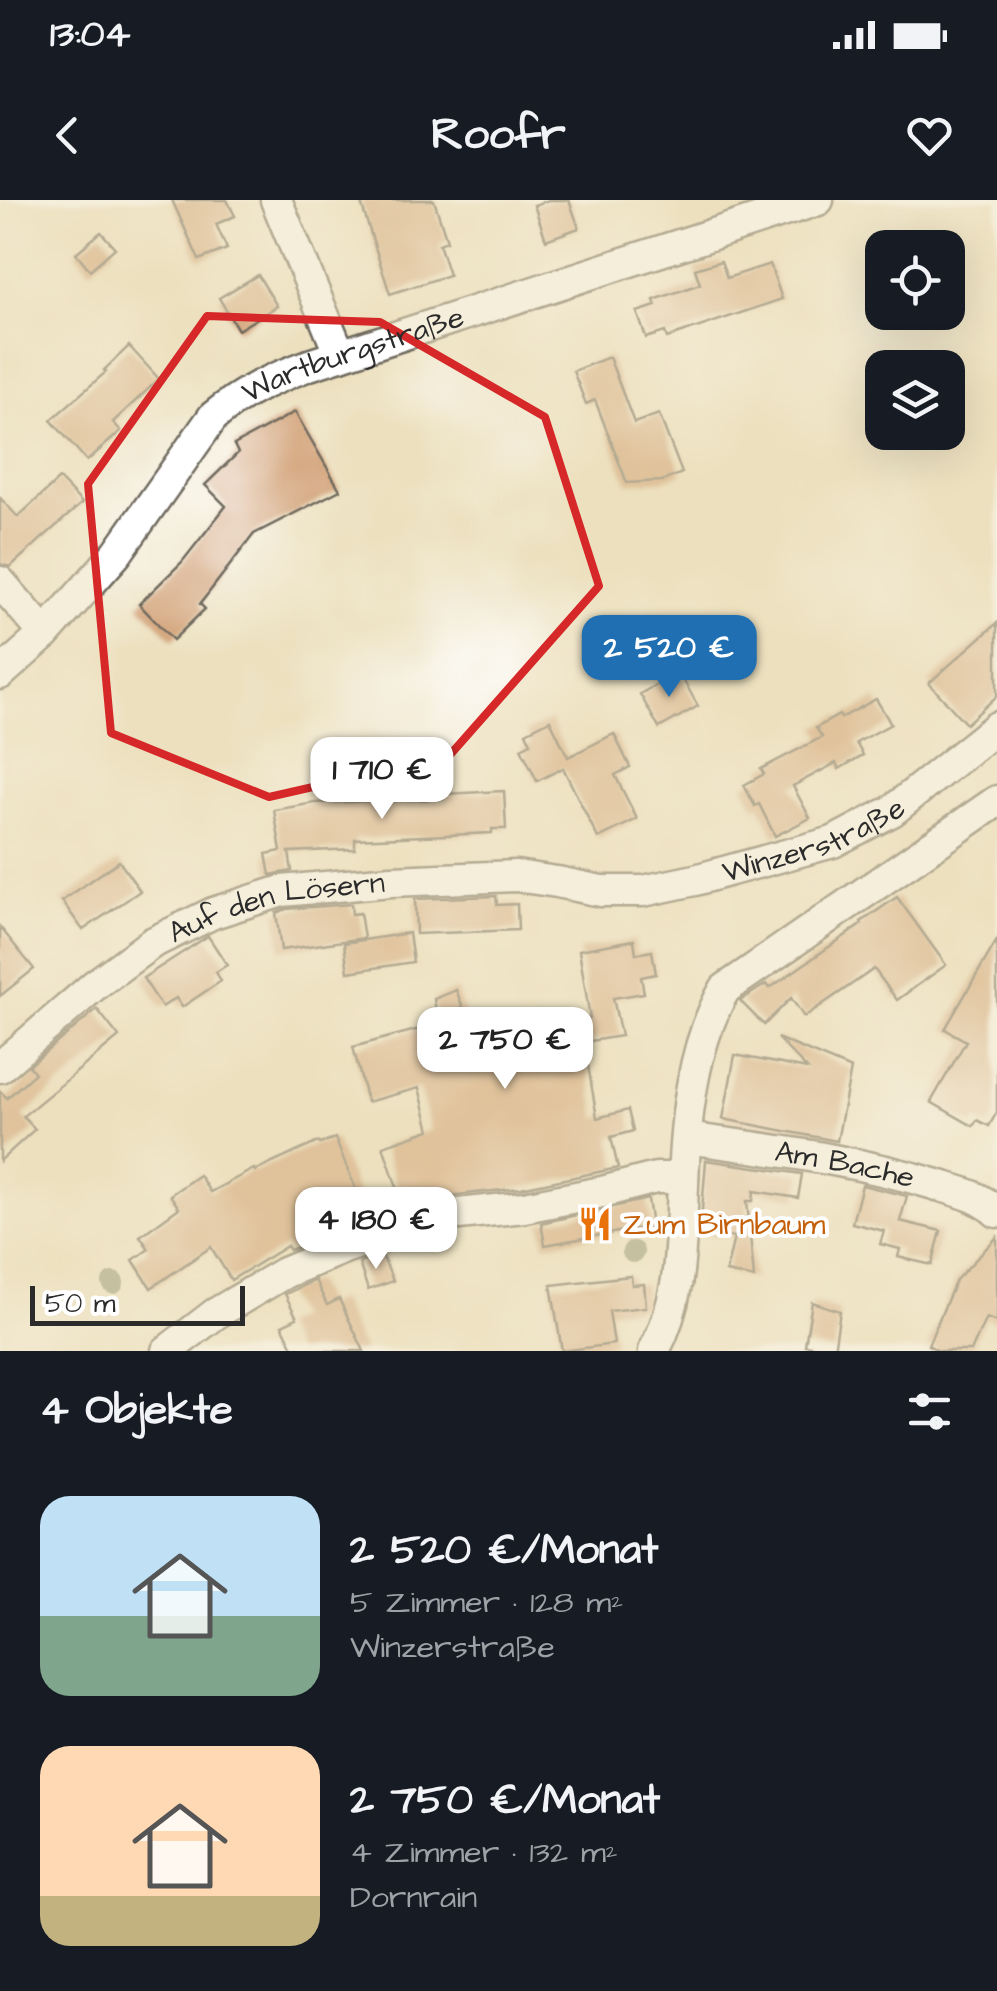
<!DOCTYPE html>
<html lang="de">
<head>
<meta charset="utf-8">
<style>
  :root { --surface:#171b24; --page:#20242c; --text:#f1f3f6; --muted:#9ea1a6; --accent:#1f6fb2 }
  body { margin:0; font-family:"Architects Daughter",sans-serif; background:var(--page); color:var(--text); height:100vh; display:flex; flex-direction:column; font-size:38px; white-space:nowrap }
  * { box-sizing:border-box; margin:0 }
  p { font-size:32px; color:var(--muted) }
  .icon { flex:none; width:55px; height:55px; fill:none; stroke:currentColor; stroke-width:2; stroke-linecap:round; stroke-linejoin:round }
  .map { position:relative; height:1151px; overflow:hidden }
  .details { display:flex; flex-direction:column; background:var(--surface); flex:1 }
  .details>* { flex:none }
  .buttons { position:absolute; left:865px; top:30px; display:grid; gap:20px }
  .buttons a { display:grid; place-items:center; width:100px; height:100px; border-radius:20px; background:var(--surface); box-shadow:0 10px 40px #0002; font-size:50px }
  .scale { position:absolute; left:30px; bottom:25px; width:215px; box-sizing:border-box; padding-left:10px; border:5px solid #2b2b2b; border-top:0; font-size:28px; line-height:35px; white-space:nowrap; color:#2b2b2b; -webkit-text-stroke:8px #fff; paint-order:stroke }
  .price { position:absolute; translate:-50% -85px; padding:0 22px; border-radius:20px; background:#fff; color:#222; font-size:32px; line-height:65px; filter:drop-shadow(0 2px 5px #0008) }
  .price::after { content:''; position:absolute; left:50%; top:60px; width:30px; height:22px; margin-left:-15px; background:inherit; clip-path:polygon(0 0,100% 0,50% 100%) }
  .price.on { background:var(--accent); color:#fff }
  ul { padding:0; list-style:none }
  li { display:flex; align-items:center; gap:30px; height:250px; padding:0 40px }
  li span { display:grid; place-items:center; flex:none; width:280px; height:200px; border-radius:30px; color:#555 }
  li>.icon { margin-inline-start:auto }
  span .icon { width:120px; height:120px; fill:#fffc; stroke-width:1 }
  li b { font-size:42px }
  h2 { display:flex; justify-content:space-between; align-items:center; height:120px; padding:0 40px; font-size:42px }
  .status { display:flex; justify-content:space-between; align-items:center; height:70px; padding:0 50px; background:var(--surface); direction:ltr }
  .status svg { height:28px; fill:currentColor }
  header { display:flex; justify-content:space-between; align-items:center; height:130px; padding:0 40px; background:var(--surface); font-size:45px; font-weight:800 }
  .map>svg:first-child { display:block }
  .building { fill:#d09f72 }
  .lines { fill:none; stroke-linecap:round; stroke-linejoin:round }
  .minor-casing { stroke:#6f6a5e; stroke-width:35 }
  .minor { stroke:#fff; stroke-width:30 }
  .tree { fill:#969a7c }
  .marked { fill:none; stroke:#d62828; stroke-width:8; stroke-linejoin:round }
  .labels { text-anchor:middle; stroke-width:8; stroke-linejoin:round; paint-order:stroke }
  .street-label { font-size:30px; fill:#2b2b2b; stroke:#fff }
  .food-label { font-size:30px; fill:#c56008; stroke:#fff; text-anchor:start }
</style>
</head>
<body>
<div class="status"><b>13:04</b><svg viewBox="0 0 49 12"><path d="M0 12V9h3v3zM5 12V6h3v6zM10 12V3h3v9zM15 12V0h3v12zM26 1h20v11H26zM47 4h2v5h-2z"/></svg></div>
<header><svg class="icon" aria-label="back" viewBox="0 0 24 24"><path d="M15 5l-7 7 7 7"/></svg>Roofr<svg class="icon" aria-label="heart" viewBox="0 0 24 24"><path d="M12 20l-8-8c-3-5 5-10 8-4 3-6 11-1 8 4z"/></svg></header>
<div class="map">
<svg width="997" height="1151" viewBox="0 0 997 1151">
  <rect width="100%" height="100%" fill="#fff"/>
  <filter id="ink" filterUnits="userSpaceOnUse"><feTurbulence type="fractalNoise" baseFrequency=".01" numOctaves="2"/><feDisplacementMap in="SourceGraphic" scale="20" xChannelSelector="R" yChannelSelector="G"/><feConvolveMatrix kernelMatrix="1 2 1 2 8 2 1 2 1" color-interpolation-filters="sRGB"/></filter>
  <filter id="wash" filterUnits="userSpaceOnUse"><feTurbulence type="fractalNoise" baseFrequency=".0048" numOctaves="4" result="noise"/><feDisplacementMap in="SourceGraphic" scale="40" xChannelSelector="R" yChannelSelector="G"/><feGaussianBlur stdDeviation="2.25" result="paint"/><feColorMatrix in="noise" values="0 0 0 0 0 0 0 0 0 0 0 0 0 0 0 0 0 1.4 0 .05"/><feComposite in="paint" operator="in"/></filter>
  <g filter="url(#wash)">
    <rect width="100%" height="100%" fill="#ece0be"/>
    <g id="blocks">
      <g class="building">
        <polygon points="172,0 227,0 235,16 216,24 227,49 199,60"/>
        <polygon points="360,0 434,0 447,41 439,44 449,75 390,94"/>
        <polygon points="549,0 569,0 579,28 546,40 534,5"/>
        <polygon points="101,32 115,48 90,70 76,53"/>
        <polygon points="721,61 727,78 770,64 782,99 667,138 665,132 646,138 637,112 656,106 654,100 700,84 695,69"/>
        <polygon points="258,75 277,106 238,130 219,98"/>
        <polygon points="129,146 159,179 113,222 121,231 87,261 51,220 106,172 104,170"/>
        <polygon points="609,157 634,223 659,214 682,273 662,281 627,283 595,200 586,204 573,171"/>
        <polygon points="295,212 340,290 254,334 200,404 205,409 173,440 139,404 182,362 226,306 205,285 238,253 234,245"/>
        <polygon points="59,279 82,303 10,367 0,364 0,298 18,317"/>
        <polygon points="997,423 997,496 966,524 929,483"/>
        <polygon points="679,472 698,506 659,528 640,494"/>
        <polygon points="876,499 891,524 856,543 863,555 839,569 836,563 793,586 810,618 775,636 759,604 755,606 744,585 764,574 761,569 822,537 816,528 839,515 841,518"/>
        <polygon points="550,520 568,557 614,534 630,567 615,575 637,619 598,638 563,568 537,581 521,548 531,543 526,532"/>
        <polygon points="504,591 506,629 492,629 492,633 355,639 355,649 289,652 292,671 270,675 266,654 281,651 274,610 315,603 444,599 444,594"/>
        <polygon points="119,661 140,691 83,730 62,701"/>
        <polygon points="496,696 497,705 517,704 518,730 416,734 415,699"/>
        <polygon points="897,697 946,765 897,800 874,769 804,817 791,798 764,825 740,801 766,784 770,788 862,724 861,722"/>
        <polygon points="351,704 352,714 360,713 364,738 281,750 276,713 286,709"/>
        <polygon points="0,727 34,769 0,796"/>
        <polygon points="409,733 413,762 348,772 344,743"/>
        <polygon points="208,736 227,765 216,772 221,781 182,807 176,798 162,807 143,778"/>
        <polygon points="634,740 636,754 652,751 656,774 641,777 644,793 613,798 621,836 584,842 597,918 628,910 633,931 611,937 618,968 521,988 438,997 404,1008 383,946 430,930 419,888 367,902 353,847 438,824 434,799 456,790 474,835 513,828 514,832 590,818 579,750"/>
        <polygon points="997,740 997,912 989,926 977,920 973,926 931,902 966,841 945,829"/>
        <polygon points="97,809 119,837 23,916 35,929 0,961 0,891 7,898 35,873 29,866"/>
        <polygon points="777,838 851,869 837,941 723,919 735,855 807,869"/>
        <polygon points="335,938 368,1020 290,1050 287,1046 231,1080 211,1047 151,1088 133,1060 149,1049 140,1036 179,1008 170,995 199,975 210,992 254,969 255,971 318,942 320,944"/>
        <polygon points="706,960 802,974 798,998 754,991 753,1001 747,1001 754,1078 726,1072 734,1037 700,1035"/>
        <polygon points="862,985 907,996 900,1021 941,1031 932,1065 898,1057 900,1049 880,1044 884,1031 852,1023"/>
        <polygon points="648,999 652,1026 545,1045 541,1023"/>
        <polygon points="997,1037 997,1122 986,1118 971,1151 939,1151 928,1145 956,1080"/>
        <polygon points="382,1055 393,1081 368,1090 359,1063"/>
        <polygon points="631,1076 632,1085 644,1084 646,1107 609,1111 614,1144 562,1151 551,1085"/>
        <polygon points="315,1080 327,1105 339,1099 364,1151 295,1151 282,1125 297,1118 285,1094"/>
        <polygon points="812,1102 840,1111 834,1150 805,1145"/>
      </g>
    </g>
  </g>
  <g filter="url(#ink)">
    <use href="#blocks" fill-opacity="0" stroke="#6f6a5e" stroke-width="2.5"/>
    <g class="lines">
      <g class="minor-casing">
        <g id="minor">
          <polyline points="276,0 340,155"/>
          <polyline points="0,382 45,434"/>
          <path id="s1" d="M0,474L45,434L117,353L213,217C245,190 270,180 309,165L818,0"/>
          <path id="s2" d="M0,867L96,784L152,743L213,713L282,691L391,681L516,676L557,682L601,691H643L695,680L833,642L892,611L997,527"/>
          <path id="s3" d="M687,938C770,950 853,959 934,984C957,991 979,995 997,1012"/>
          <polyline points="167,1151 215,1114 284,1073 344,1048 440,1016 524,1007 602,992 656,978 683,978"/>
          <path d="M654,1151C683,1096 680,1045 683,985C685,920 692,846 725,789L997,601"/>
        </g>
      </g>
      <use href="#minor" class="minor"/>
    </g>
    <g class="tree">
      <circle cx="633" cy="1052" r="11"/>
      <circle cx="113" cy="1083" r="11"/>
    </g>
  </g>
  <path d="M0 0H997V1151H0ZM207,116L380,122L545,217L599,386L449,556L269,597L111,533L88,284Z" fill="#ece0be" fill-opacity=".55" fill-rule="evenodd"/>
  <path class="marked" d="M207,116L380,122L545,217L599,386L449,556L269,597L111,533L88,284Z"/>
  <defs>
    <g id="restaurant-bare" transform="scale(2.7)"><path d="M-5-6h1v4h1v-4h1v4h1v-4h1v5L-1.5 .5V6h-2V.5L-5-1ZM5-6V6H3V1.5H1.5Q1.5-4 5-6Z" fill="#e8710a" stroke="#fff" stroke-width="2.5" paint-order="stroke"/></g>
  </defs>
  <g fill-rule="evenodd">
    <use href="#restaurant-bare" x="595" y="1024"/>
  </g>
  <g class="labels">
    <g class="street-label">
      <text dy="10" stroke="none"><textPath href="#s1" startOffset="490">Wartburgstraße</textPath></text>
      <text dy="10" stroke="none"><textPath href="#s2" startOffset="878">Winzerstraße</textPath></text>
      <text dy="10" stroke="none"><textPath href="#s2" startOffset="328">Auf den Lösern</textPath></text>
      <text dy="10" stroke="none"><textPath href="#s3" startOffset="160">Am Bache</textPath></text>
    </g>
    <g class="food-label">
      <text x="623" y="1034">Zum Birnbaum</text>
    </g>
  </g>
</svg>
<div class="buttons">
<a><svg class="icon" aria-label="locate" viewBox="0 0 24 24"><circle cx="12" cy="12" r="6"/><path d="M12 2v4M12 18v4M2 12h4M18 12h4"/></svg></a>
<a><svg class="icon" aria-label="layers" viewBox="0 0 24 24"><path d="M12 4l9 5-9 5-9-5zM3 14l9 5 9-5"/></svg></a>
</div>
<div class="scale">50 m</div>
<b class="price on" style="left:669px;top:500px">2 520 €</b>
<b class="price" style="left:382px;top:622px">1 710 €</b>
<b class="price" style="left:505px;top:892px">2 750 €</b>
<b class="price" style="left:376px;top:1072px">4 180 €</b>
</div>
<section class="details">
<h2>4 Objekte<svg class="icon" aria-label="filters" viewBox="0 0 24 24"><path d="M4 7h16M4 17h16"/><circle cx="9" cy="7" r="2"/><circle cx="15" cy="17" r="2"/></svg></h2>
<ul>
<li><span style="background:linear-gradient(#bfe0f5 60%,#7fa58c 0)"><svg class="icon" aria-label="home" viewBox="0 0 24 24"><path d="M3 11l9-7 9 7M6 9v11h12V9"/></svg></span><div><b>2 520 €/Monat</b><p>5 Zimmer · 128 m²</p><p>Winzerstraße</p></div></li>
<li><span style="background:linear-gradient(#ffd9b3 75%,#c2b280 0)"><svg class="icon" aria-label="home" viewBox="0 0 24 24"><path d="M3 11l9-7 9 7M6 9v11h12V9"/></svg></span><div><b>2 750 €/Monat</b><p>4 Zimmer · 132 m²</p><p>Dornrain</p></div></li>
</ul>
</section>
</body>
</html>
